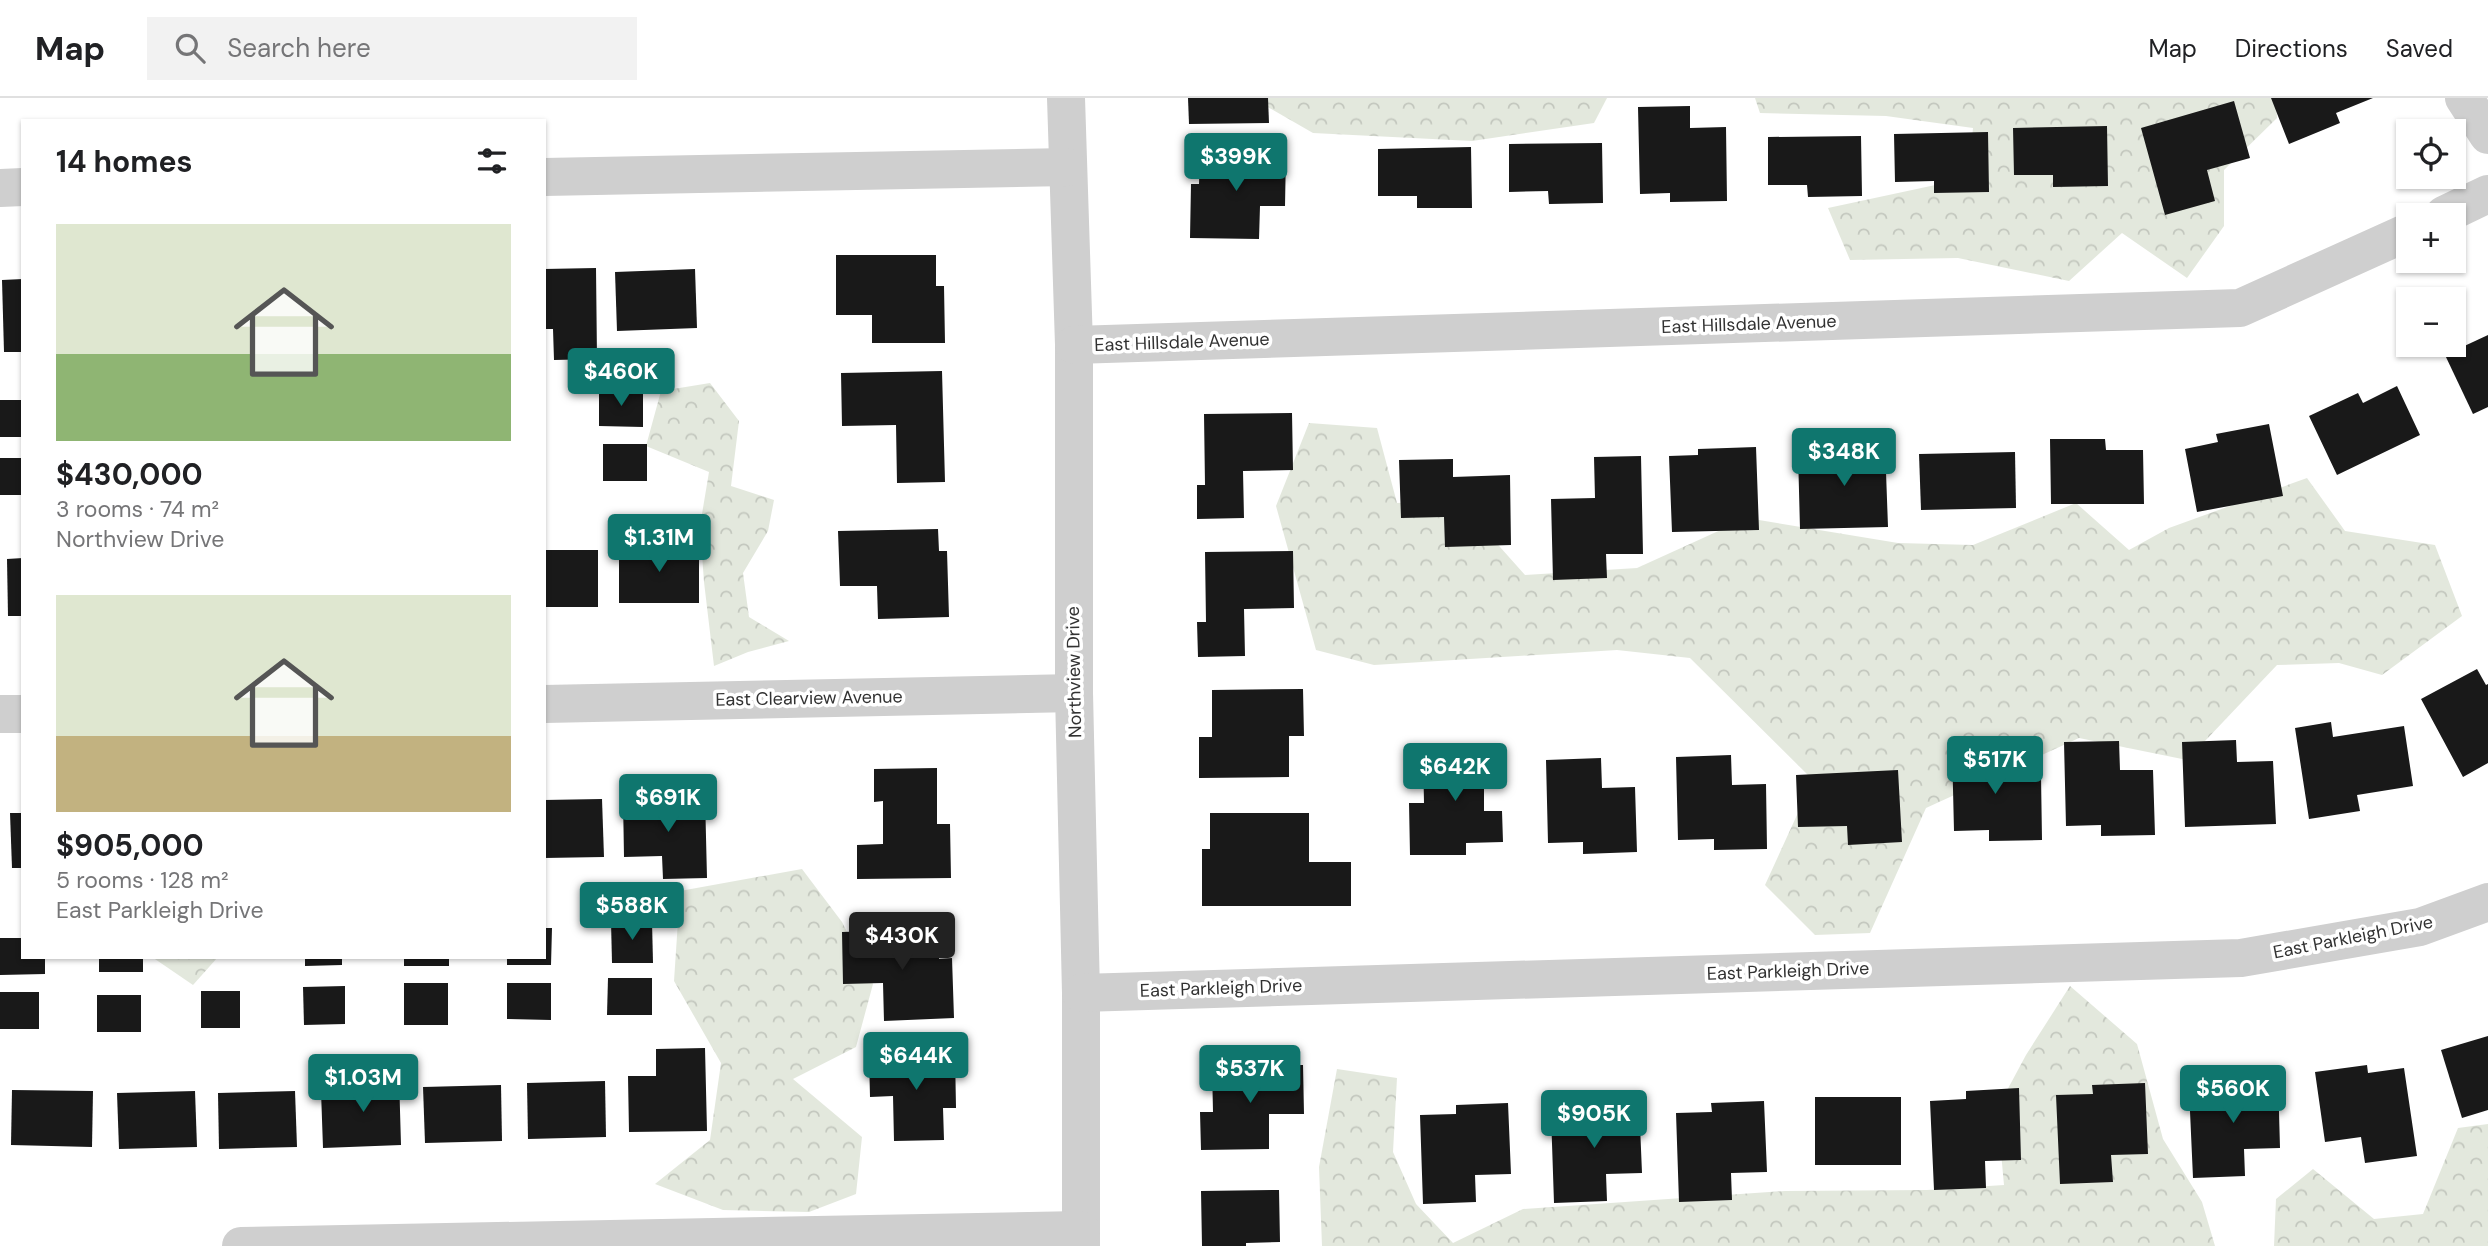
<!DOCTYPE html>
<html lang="en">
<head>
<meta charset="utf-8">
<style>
  :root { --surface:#fff; --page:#f2f2f2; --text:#202124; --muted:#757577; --line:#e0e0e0; --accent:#0f766e }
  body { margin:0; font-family:"DM Sans",sans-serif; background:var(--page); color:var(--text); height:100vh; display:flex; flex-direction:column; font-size:26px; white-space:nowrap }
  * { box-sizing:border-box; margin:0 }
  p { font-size:23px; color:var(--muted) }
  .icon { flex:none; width:38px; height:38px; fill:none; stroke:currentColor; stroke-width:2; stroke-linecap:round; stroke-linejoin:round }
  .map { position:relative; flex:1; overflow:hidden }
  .drawer { position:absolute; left:21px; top:21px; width:525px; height:840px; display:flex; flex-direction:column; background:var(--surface); border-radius:0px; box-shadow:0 2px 5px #0004 }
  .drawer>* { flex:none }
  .tools { position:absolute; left:2396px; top:21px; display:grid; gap:14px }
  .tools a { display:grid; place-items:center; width:70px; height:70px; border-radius:0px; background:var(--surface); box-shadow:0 2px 5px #0004; font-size:35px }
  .price { position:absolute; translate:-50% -60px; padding:0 16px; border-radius:7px; background:var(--accent); color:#fff; font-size:23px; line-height:46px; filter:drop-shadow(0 2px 4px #0008) }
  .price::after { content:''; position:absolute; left:50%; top:42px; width:21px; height:16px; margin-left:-10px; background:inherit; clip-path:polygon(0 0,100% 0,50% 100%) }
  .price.selected { background:#222; color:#fff }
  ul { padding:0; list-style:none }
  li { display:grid; align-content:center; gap:14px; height:371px; padding:0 35px }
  li span { display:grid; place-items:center; height:217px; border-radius:0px; color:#555 }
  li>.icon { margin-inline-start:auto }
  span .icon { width:126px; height:126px; fill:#fffc; stroke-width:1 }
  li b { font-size:30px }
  h2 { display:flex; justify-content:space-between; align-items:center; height:84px; padding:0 35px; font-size:30px }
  header { display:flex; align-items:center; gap:42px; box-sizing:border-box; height:98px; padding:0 35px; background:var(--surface); border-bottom:2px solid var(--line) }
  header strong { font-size:33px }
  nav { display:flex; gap:38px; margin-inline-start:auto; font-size:24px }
  .search { width:490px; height:63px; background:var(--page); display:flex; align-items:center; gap:18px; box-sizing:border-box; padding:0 24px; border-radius:0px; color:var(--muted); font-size:26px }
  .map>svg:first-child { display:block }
  .forest { fill:url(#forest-crowns) }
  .building { fill:#191919 }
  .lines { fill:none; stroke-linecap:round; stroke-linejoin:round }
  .minor { stroke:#cfcfcf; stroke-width:38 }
  .labels { text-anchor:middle; stroke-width:7; stroke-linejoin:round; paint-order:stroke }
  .street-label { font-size:18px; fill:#323232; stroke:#fff }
</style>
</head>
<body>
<header>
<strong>Map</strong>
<div class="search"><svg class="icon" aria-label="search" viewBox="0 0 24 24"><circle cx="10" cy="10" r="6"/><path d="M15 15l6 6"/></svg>Search here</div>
<nav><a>Map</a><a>Directions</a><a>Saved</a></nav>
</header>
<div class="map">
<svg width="2488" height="1148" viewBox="0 0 2488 1148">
  <defs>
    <pattern id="forest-crowns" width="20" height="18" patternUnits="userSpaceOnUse" patternTransform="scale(1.75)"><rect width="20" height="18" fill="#e3e8dd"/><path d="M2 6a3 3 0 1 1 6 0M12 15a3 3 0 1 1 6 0" fill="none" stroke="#c3c7be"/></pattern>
  </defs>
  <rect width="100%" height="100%" fill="#fff"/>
  <g class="forest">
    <polygon points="1252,0 1607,0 1594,25 1472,43 1313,35"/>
    <polygon points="1755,0 2276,0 2277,20 2224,72 2224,128 2187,180 2122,135 2069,183 1958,160 1850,162 1828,110 1968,80 1973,30 1886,18 1760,15"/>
    <polygon points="710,285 739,323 731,388 774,402 768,433 743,475 749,519 789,543 748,554 714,568 704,484 700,428 709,374 646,348 661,293"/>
    <polygon points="1309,325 1377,330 1397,405 1459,403 1525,477 1637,470 1747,420 1898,445 1973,447 2076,405 2129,452 2169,430 2307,380 2345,433 2435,447 2462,518 2382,577 2339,565 2277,567 2187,662 2079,640 1926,710 1870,835 1815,837 1765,787 1813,682 1690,560 1617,552 1374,567 1316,552 1276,408"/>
    <polygon points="802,771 842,824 873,886 856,949 793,981 862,1039 856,1096 809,1114 723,1112 655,1086 710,1042 721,965 674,883 680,793"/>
    <polygon points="152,859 218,859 193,887"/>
    <polygon points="2070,888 2137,946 2163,1041 2202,1104 2215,1148 1322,1148 1319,1069 1337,971 1397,980 1393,1054 1416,1106 1453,1145 1523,1111 1785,1093 1927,1092 2004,1087 1997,1011 2026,957"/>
    <polygon points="2488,1026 2488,1148 2274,1148 2276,1101 2313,1071 2374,1121 2423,1116 2458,1030"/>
  </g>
  <g class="building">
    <polygon points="1188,0 1268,0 1269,25 1189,26"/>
    <polygon points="2271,0 2373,0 2336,15 2340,25 2289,46"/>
    <polygon points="2234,3 2250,60 2207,72 2215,103 2165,117 2141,30"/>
    <polygon points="1690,8 1690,30 1726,29 1727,103 1670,104 1670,95 1640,96 1638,9"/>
    <polygon points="2107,28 2108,88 2053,89 2053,77 2014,77 2013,30"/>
    <polygon points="1988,34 1989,94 1934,95 1934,83 1895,84 1894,36"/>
    <polygon points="1861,38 1862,98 1808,99 1807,87 1768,87 1768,39"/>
    <polygon points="1602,45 1603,105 1549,106 1548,93 1509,94 1509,46"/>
    <polygon points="1471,49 1472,110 1417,110 1417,98 1378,98 1378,51"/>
    <polygon points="1200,52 1286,54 1285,108 1260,108 1259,141 1190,140 1191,86 1199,86"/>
    <polygon points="836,157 936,157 936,188 944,188 945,245 872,245 872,217 836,217"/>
    <polygon points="596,170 597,261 554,262 553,231 544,231 544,171"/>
    <polygon points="695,171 697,230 617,233 615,174"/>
    <polygon points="23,181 23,254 4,254 2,182"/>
    <polygon points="2488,237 2488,309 2473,316 2445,257"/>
    <polygon points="942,273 945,384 897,385 896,327 842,328 841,275"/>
    <polygon points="2397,288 2420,337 2337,377 2309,318 2358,295 2363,305"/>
    <polygon points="599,292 643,292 643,329 599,328"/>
    <rect x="0" y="302" width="23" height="37"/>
    <polygon points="1292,315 1293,372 1243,373 1244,420 1197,421 1197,387 1205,387 1204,316"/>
    <polygon points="2269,326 2283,398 2197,414 2185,351 2218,344 2216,336"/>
    <polygon points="2050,341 2105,341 2106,352 2143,352 2144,406 2051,406"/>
    <rect x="603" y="346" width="44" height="37"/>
    <polygon points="1885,346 1888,429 1800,431 1798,355 1827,354 1827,347"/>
    <polygon points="1756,349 1759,432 1672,434 1669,358 1698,357 1698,351"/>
    <polygon points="2015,354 2016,410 1921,412 1919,356"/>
    <polygon points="1641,358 1643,456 1606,456 1607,480 1553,482 1551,401 1595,400 1594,359"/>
    <rect x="0" y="360" width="23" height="37"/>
    <polygon points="1453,361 1453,379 1510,377 1511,447 1445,449 1444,419 1401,420 1399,362"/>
    <polygon points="938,431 939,453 947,453 949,519 878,521 877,488 840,488 838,433"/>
    <polygon points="699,447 699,505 619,505 619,448"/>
    <rect x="544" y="452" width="54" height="57"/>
    <polygon points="1293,453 1294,510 1244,511 1245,558 1198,559 1197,524 1206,524 1205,454"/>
    <polygon points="23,460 23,518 8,518 7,461"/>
    <polygon points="2477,571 2486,587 2488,586 2488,665 2463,679 2421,601"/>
    <polygon points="1303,591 1304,638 1289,638 1289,679 1199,680 1199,639 1212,639 1212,592"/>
    <polygon points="2331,624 2333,639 2404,628 2413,688 2357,697 2360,713 2309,721 2295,630"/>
    <polygon points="2236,642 2237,664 2273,663 2276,726 2185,729 2182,644"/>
    <polygon points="2119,643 2120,672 2153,672 2155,737 2101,738 2101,727 2066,728 2064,644"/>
    <polygon points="2006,648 2007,677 2041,677 2042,742 1989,743 1989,732 1954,733 1952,649"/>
    <polygon points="1499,652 1500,688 1484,688 1484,713 1502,713 1503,744 1466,745 1466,757 1410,757 1409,705 1424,705 1423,653"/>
    <polygon points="1731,657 1732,687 1766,686 1767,751 1714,752 1714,741 1678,742 1676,659"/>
    <polygon points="1601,660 1602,690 1635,689 1637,754 1583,756 1583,744 1548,745 1546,662"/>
    <polygon points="937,670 937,726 950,726 951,780 857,781 857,747 883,746 883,703 874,704 874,671"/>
    <polygon points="1898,672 1902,744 1848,747 1847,728 1798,729 1796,677"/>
    <polygon points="705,698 707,780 663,781 662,758 624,759 623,700"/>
    <polygon points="602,701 604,759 544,760 544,702"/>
    <polygon points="10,715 23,715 23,770 12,770"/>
    <polygon points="1210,715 1309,715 1309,764 1351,764 1351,808 1202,808 1202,751 1210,751"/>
    <polygon points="611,823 652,823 653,865 612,865"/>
    <polygon points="544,830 552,830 551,867 507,867 507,859 544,859"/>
    <polygon points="938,831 939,861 952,860 954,920 884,923 883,885 843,886 842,834"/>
    <polygon points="0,840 23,840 23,859 45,859 45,876 0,877"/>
    <rect x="99" y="859" width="44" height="15"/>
    <polygon points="305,859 342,859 342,867 305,868"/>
    <rect x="404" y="859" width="45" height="9"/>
    <polygon points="608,880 652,880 652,917 607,917"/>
    <rect x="404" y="885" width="44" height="42"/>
    <polygon points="507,885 551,885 551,922 507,921"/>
    <polygon points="345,888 345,926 304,927 303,889"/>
    <rect x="201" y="893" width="39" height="37"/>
    <rect x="0" y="894" width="39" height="37"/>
    <rect x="97" y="897" width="44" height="37"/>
    <polygon points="2488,938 2488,1012 2462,1020 2441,952"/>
    <polygon points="705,950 707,1033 629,1034 628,978 656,978 656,951"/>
    <polygon points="955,956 956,1010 943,1010 944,1042 894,1043 893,998 870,999 869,958"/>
    <polygon points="1303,967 1304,1016 1269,1016 1269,1051 1201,1052 1200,1014 1213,1014 1212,969"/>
    <polygon points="2367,967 2368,975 2404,970 2417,1058 2365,1065 2361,1039 2325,1044 2315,974"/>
    <polygon points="399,978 401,1047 323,1050 321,993 351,992 350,979"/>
    <polygon points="2278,978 2280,1050 2244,1051 2245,1078 2193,1080 2189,991 2225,990 2225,981"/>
    <polygon points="605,983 606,1039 528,1041 527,985"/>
    <polygon points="2145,985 2148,1056 2111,1057 2113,1084 2060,1086 2056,997 2093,996 2092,987"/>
    <polygon points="501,987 502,1043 425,1045 423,989"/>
    <polygon points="2019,990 2021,1062 1985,1063 1986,1090 1934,1092 1930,1003 1966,1001 1966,993"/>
    <polygon points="12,992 93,993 92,1049 11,1047"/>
    <polygon points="195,993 197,1049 119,1051 117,995"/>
    <polygon points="295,993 297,1049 219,1051 218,995"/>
    <rect x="1815" y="999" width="86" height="68"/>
    <polygon points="1639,1003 1642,1075 1606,1076 1607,1103 1554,1105 1551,1016 1587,1015 1587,1006"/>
    <polygon points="1764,1003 1767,1074 1731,1075 1732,1102 1679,1104 1676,1015 1712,1014 1711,1005"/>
    <polygon points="1508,1005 1511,1076 1475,1077 1476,1104 1423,1106 1420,1017 1456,1016 1456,1007"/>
    <polygon points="1279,1092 1280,1144 1246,1145 1246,1148 1202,1148 1201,1093"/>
  </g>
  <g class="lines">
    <g class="minor">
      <polyline points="1066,0 1074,247 1074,595 1081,895 1081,1148"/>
      <polyline points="2464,0 2488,37"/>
      <polyline points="544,79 1067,69"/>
      <polyline points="0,90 23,89"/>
      <polyline points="2444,117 2488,96"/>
      <polyline points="1074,247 2240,210 2408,134"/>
      <polyline points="544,606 1074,595"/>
      <polyline points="0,616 23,616"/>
      <polyline points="1081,895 2241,860 2420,829 2488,804"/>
      <polyline points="241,1148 1081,1132"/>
    </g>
  </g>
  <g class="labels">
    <g class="street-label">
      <text transform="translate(1749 226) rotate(-2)" y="6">East Hillsdale Avenue</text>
      <text transform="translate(1182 244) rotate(-2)" y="6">East Hillsdale Avenue</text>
      <text transform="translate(1074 574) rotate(-91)" y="6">Northview Drive</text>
      <text transform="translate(809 600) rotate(-1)" y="6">East Clearview Avenue</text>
      <text transform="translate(2353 839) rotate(-11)" y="6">East Parkleigh Drive</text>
      <text transform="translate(1788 873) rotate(-2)" y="6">East Parkleigh Drive</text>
      <text transform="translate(1221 890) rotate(-2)" y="6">East Parkleigh Drive</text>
    </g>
  </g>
</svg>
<div class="tools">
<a><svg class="icon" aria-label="locate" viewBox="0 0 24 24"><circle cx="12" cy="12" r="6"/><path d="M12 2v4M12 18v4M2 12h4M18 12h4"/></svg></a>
<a>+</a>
<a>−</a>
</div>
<b class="price" style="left:1236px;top:95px">$399K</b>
<b class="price" style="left:621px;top:310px">$460K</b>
<b class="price" style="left:1844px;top:390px">$348K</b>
<b class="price" style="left:659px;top:476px">$1.31M</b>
<b class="price" style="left:1995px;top:698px">$517K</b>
<b class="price" style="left:1455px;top:705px">$642K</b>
<b class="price" style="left:668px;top:736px">$691K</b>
<b class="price" style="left:632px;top:844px">$588K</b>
<b class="price selected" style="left:902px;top:874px">$430K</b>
<b class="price" style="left:916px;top:994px">$644K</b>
<b class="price" style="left:1250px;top:1007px">$537K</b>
<b class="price" style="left:363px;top:1016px">$1.03M</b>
<b class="price" style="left:2233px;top:1027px">$560K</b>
<b class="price" style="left:1594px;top:1052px">$905K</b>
<section class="drawer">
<h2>14 homes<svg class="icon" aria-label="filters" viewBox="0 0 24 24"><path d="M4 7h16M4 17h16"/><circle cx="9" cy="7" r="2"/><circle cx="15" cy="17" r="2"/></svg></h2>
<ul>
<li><span style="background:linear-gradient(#dfe7d0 60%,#8fb573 0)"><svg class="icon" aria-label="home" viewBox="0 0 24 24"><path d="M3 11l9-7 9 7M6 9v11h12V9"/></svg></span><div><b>$430,000</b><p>3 rooms · 74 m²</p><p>Northview Drive</p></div></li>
<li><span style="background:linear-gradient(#dfe7d0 65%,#c2b280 0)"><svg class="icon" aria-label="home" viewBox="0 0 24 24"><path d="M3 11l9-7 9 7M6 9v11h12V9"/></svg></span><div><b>$905,000</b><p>5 rooms · 128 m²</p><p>East Parkleigh Drive</p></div></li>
</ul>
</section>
</div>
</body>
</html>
